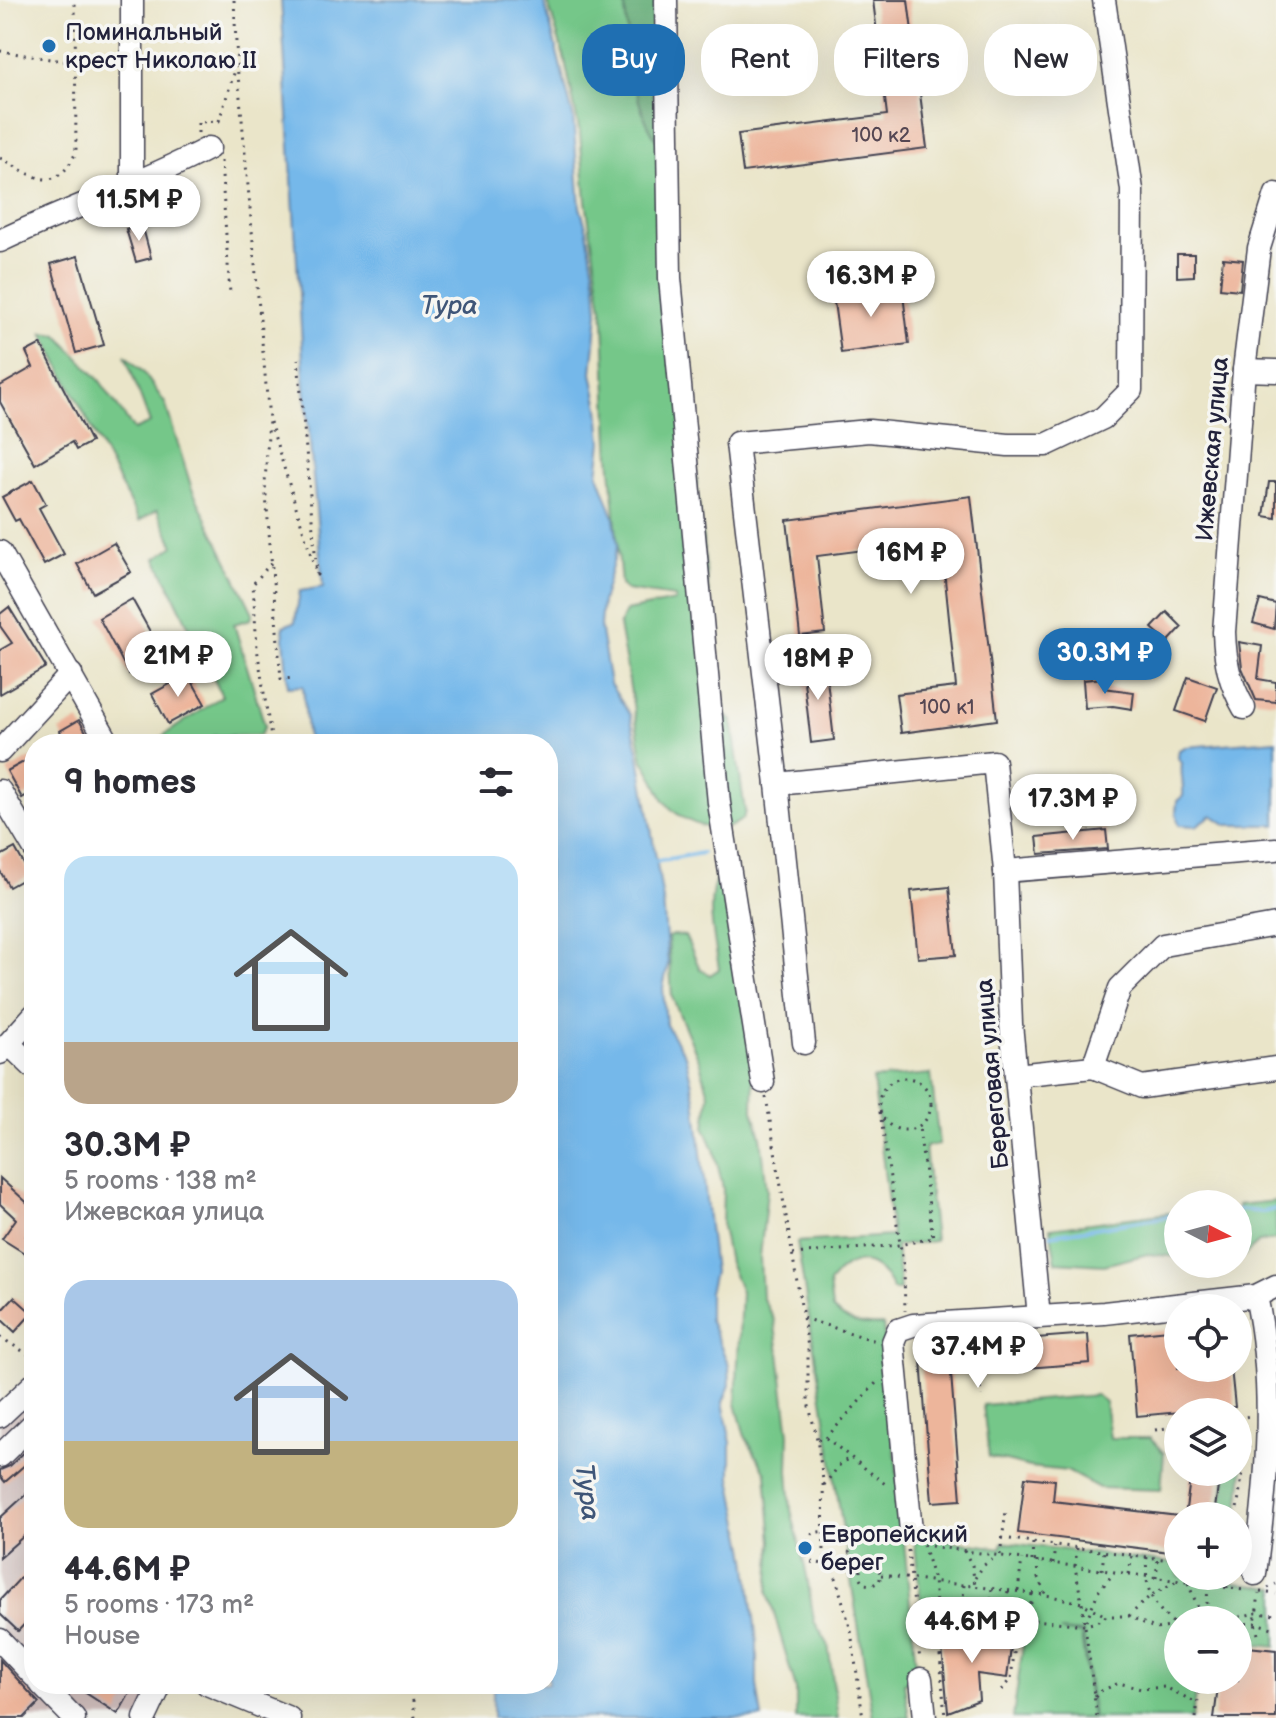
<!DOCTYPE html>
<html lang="en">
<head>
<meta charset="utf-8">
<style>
  :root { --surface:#fff; --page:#f2f2f3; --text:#2b2b33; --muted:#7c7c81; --accent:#1f6fb2 }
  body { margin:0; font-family:"Balsamiq Sans",sans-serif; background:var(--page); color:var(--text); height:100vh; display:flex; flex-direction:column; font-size:30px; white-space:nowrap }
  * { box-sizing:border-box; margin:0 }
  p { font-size:26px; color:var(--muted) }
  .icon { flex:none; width:44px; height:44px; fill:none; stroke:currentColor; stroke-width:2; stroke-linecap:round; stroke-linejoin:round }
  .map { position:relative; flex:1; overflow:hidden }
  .sheet { position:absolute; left:24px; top:734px; width:534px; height:960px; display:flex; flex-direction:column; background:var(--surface); border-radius:32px; box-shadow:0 8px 32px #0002 }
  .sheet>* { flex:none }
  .hud { position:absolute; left:582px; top:24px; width:574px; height:72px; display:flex; gap:16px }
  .needle { width:52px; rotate:96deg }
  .fabs { position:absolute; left:1164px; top:1190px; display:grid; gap:16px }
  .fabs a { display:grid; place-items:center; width:88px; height:88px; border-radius:50%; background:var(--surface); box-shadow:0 8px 32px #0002; font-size:40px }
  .price { position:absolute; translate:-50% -68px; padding:0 18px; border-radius:28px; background:#fff; color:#222; font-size:26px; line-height:52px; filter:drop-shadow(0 2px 4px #0008) }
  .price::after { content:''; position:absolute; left:50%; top:48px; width:24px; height:18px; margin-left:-12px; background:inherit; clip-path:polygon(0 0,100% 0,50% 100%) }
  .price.active { background:var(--accent); color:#fff }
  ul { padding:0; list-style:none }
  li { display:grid; align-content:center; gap:16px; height:424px; padding:0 40px }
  li span { display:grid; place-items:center; height:248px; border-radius:24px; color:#555 }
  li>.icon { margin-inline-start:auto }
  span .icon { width:144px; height:144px; fill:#fffc; stroke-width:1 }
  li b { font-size:34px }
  h2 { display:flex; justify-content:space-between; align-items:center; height:96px; padding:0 40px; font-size:34px }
  .pill { padding:0 28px; border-radius:32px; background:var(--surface); box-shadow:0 8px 32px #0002; font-size:28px; line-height:72px }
  .pill.active { background:var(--accent); color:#fff }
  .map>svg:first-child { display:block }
  .industrial { fill:#d1bfbd }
  .green { fill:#75c789; stroke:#4c7462; stroke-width:2 }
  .forest { fill:#60ac75; stroke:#416758; stroke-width:2 }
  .water { fill:#74b8ea; stroke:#4b6d92; stroke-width:2 }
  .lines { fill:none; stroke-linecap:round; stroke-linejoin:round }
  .stream { stroke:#74b8ea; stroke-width:4 }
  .building { fill:#edb59b }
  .minor-casing { stroke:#403f50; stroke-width:25 }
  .path { stroke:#403f50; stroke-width:3; stroke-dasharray:2 6; stroke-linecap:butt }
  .minor { stroke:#fff; stroke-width:22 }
  .poi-dot { fill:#1f6fb2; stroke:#f6f6f2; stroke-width:3 }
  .labels { text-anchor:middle; stroke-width:7; stroke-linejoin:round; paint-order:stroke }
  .number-label { font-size:20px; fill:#554753 }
  .poi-label { font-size:24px; fill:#22223b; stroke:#f6f6f2; text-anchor:start }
  .street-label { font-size:24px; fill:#22223b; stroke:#f6f6f2 }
  .water-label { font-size:26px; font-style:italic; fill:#3f5678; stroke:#f6f6f2 }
</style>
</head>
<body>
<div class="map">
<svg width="1276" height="1718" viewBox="0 0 1276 1718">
  <rect width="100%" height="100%" fill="#f6f6f2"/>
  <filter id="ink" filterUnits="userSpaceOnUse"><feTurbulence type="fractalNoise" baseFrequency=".0125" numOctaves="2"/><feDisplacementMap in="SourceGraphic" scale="16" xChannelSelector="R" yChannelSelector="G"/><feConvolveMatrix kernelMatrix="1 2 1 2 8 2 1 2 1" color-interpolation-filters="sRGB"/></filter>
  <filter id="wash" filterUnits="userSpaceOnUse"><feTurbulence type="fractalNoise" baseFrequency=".006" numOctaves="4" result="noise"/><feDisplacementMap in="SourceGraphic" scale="32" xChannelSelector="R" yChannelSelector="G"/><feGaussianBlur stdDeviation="1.8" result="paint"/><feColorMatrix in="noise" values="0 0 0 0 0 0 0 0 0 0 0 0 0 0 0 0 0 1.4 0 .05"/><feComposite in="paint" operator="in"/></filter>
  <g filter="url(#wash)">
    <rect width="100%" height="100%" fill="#eae5c9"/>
    <polygon class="industrial" points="34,1381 34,1684 154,1684 141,1718 0,1718 0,1413"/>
    <g class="green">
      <path d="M547,0H624C630,45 632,107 660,144L721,709L732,721L745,811L743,819C738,822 731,827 726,828C705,831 675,818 664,800C656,787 654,775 643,761L619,625L626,611L675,601V597L626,590L621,585L609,444L604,322L586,201L580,134L565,60Z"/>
      <polygon points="43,333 58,335 100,381 134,430 150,423 125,355 143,372 165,403 192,489 253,613 251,619 234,624 265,726 260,735 214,736 205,744 151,744 222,696 156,558 174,546 157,510 139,521"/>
      <path d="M719,871L754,1064L753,1110L761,1137L767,1191L760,1257L762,1297L774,1320L779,1353L789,1434L788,1471L791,1510L807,1576L814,1621L828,1644L838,1718H796V1689L768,1593L772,1541L766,1473L745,1436L736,1404L741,1292L729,1263L722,1227L723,1188L714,1149L705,1128L709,1094L699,1060L672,997L668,937L673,935L685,936L700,969L710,975L719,969C714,935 704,902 719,871Z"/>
      <path d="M931,1074L939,1144L925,1147L935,1241L896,1246L900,1290H893C886,1273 869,1255 848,1265C841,1268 834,1278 829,1283L832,1309C848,1324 861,1326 883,1325L917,1676L904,1683L909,1718H873L797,1242L892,1236L873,1079Z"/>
      <polygon points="1276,1201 1276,1240 1259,1242 1238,1261 1238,1205"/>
      <polygon points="1178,1212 1178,1257 1148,1254 1104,1265 1056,1262 1050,1228"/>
      <polygon points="1096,1395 1105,1402 1110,1438 1150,1438 1164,1453 1161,1490 1099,1488 1067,1471 1030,1467 989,1457 983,1405"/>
      <polygon points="1238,1414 1240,1414 1245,1447 1238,1522 1238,1516 1219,1516 1227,1472 1238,1472"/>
      <polygon points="914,1536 1001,1548 1003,1542 1178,1564 1178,1576 1214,1576 1217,1580 1276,1588 1276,1647 1238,1643 1238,1620 1178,1620 1178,1680 1197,1680 1192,1718 1093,1718 1083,1633 1060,1631 1081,1634 1092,1718 1013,1718 1025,1630 923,1624"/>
    </g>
    <path class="forest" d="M624,0H657L660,144C630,106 630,46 624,0Z"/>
    <g class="water">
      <polygon points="281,0 544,0 573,116 580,207 587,230 596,284 598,312 592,373 599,408 602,442 598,474 614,518 618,545 602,602 600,626 610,684 630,715 638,750 663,900 668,964 663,988 666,1025 685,1055 695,1098 714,1272 709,1292 709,1319 729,1366 730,1385 723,1402 731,1443 731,1478 747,1558 757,1643 757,1685 762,1718 493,1718 493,1684 548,1684 548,744 308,744 303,686 288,687 283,626 295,622 300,591 323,587 304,377"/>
      <path d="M1276,740V825H1227L1212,815L1196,826L1179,825L1176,813L1177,801L1183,796C1184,784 1180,774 1182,763L1178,758L1179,750L1185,747Z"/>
    </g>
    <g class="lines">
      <g class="stream">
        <polyline points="657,861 702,853"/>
        <polyline points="1238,1210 1263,1212 1276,1209"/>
        <polyline points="1051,1235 1178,1215"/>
      </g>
    </g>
    <g id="blocks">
      <g class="building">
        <polygon points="873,0 908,0 927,148 743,172 738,134 887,115"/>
        <polygon points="142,224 151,258 136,262 126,229"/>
        <polygon points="1177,254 1194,254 1194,276 1177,277"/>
        <polygon points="78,256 104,345 76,353 51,264"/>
        <polygon points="1223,258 1243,260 1240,290 1220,288"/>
        <polygon points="902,286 909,344 841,353 833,295"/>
        <polygon points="41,344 91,442 76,450 72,442 35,464 0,402 0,386 33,367 26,352"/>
        <polygon points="33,480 46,504 39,508 64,554 44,565 19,519 15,521 2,497"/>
        <polygon points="1269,482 1276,482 1276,518 1264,516"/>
        <polygon points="971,496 997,720 901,733 896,694 956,687 941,540 817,556 825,633 800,636 787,520"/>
        <polygon points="114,543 131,572 93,593 77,564"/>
        <polygon points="132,599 163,655 129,674 99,618"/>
        <polygon points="1260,600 1276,604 1274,629 1253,623"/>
        <polygon points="9,607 46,667 0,694 0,650 12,643 0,626 0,614"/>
        <polygon points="1167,612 1182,627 1168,642 1152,628"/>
        <polygon points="1239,642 1262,646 1258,679 1276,682 1276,702 1256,700 1242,668"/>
        <polygon points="825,662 834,740 811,743 802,664"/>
        <polygon points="188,674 205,704 168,724 152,694"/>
        <polygon points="1188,677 1217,687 1205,721 1176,711"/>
        <polygon points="1103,678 1104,688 1134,692 1132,709 1113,706 1085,708 1083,680"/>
        <polygon points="79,720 93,744 67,744 60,731"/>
        <polygon points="31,758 34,765 34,791 22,798 7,771"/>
        <polygon points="1106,830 1108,849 1039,854 1037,837"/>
        <polygon points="15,848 30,875 9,887 0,871 0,856"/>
        <polygon points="949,887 956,955 918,958 911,891"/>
        <polygon points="0,1178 34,1209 34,1227 26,1236 34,1241 34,1259 2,1239 16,1219 0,1204"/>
        <polygon points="14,1297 32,1313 15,1332 0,1318 0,1312"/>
        <polygon points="1178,1329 1178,1368 1231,1368 1235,1407 1137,1416 1130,1334"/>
        <polygon points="1088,1334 1090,1363 951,1374 961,1500 932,1502 920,1347"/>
        <polygon points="34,1443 34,1457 5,1482 0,1476 0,1470 10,1466"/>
        <polygon points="1191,1472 1220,1472 1214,1516 1185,1516"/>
        <polygon points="1025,1477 1055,1480 1053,1501 1178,1516 1178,1553 1018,1533"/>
        <polygon points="34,1487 34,1527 0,1557 0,1518"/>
        <polygon points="34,1563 34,1614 18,1631 0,1614 0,1600"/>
        <polygon points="975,1634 1012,1640 1007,1678 977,1674 979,1700 948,1712 941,1637"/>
        <polygon points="1238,1646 1276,1650 1276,1718 1214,1718 1219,1680 1238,1680"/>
        <polygon points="0,1660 39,1703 24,1718 0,1718"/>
        <polygon points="72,1684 135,1684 118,1714"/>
      </g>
    </g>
  </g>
  <g filter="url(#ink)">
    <use href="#blocks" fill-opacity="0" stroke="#403f50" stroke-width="2"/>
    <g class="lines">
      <g class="minor-casing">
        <g id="minor">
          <polyline points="666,0 670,278 719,803 763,1082"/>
          <polyline points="132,185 132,0"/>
          <path d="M0,241C69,208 141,184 209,148"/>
          <polyline points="1244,370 1276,371"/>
          <polyline points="0,552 109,744"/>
          <path d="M1244,708C1229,682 1225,661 1224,632L1244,370L1259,248L1276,194"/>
          <polyline points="0,751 71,674"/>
          <polyline points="777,784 804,1043"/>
          <polyline points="0,791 34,848"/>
          <polyline points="1005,871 1276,849"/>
          <polyline points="9,1044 34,1068"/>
          <polyline points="0,1053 34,1015"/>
          <polyline points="1093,1067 1120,988 1163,945 1276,925"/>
          <polyline points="1016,1075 1093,1067 1142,1087 1276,1068"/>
          <polyline points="1039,1317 1011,1024 1005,871 994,762 777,784 737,443 869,431 1008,445 1046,445 1103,418 1131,390 1132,190 1104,0"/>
          <polyline points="0,1416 34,1384"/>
          <polyline points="0,1456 34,1423"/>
          <polyline points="911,1531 893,1342 898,1330 913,1325 1104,1313 1256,1296 1276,1286"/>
          <path d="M1255,1574C1267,1482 1276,1388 1256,1296"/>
          <polyline points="0,1640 34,1676"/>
          <polyline points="921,1679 925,1718"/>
          <polyline points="41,1684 74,1718"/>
          <polyline points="207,1684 289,1718"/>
          <polyline points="145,1718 161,1684"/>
        </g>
      </g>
      <g class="path">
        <polyline points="234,0 237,64 269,419 265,483 281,679 295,678"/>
        <polyline points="0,51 75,63"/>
        <polyline points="198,133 198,122 219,121 236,67"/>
        <path d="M0,158C34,176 55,197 76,152L75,0"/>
        <polyline points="221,161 230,294"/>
        <polyline points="270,422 317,575 298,359"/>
        <polyline points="271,563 253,584 257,648 272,744"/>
        <circle cx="905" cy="1104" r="26"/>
        <polyline points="766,1097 808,1347 808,1402 817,1439 823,1480 824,1554 836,1578 851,1631 863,1718"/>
        <polyline points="880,1112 904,1270 905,1311"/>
        <polyline points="793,1254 899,1245 933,1238 919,1127"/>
        <polyline points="803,1318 876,1341"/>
        <polyline points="0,1337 34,1358"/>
        <polyline points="979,1372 981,1396"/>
        <polyline points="1238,1418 1250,1416"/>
        <polyline points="1155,1430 1178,1426"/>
        <polyline points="826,1438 877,1382"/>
        <polyline points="818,1439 826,1438 889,1487"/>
        <polyline points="1177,1452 1178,1450"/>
        <polyline points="824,1485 842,1462 852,1458"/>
        <polyline points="1236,1516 1246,1450 1250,1446"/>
        <polyline points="1002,1538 1178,1561"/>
        <polyline points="923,1545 934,1580 945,1718"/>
        <polyline points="923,1545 1244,1590"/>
        <polyline points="1077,1548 1075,1567 1082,1603 1097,1718"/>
        <polyline points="908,1550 920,1661"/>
        <polyline points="964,1551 972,1565 975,1585"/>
        <polyline points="1000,1555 1006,1511"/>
        <path d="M1147,1557C1144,1590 1152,1606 1177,1626"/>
        <polyline points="1032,1561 1033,1542"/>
        <polyline points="1037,1561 1038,1578 1046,1595"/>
        <polyline points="1053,1564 1055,1545"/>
        <polyline points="843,1568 848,1554 861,1537"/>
        <path d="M861,1570V1578L865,1584L872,1585L879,1582L881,1575C877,1564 869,1562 861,1570L811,1562L806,1555L807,1542L813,1533C841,1527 867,1538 896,1542"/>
        <polyline points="1102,1570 1104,1551"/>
        <polyline points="1129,1574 1132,1555"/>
        <polyline points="881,1575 1046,1595 1082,1603 1104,1615"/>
        <polyline points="975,1578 984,1565 997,1556"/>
        <polyline points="1156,1578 1158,1558"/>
        <polyline points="1188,1583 1203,1620"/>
        <polyline points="1203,1585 1204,1576"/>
        <polyline points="1227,1588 1228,1576"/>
        <polyline points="1268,1588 1276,1584"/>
        <polyline points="1018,1591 1022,1559"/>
        <polyline points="1260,1592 1276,1594"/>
        <polyline points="915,1608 1085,1625 1097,1622 1106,1616 1129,1616 1156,1629 1178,1626"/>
        <polyline points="1129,1616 1150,1596 1177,1581 1178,1576"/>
        <polyline points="1029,1620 1032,1593"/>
        <polyline points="1206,1620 1208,1585"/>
        <polyline points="1224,1620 1256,1613 1276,1615"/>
        <polyline points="1086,1621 1098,1592 1114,1573"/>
        <polyline points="1238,1624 1255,1623 1276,1629"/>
        <polyline points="917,1629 987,1631 1016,1635"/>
        <polyline points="987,1631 992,1588"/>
        <polyline points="1003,1633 1008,1590"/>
        <polyline points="1258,1634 1255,1623 1259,1594"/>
        <polyline points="961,1635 964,1584"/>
        <polyline points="411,1684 415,1718"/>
        <polyline points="1001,1690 1011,1679 1018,1619"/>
        <polyline points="1095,1697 1101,1691 1119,1683 1141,1689 1165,1687 1197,1703"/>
        <polyline points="1196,1718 1200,1680"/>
      </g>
      <use href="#minor" class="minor"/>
    </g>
  </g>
  <g class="poi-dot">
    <circle cx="49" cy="46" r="8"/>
    <circle cx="805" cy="1548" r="8"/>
  </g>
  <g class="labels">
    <g class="number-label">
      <text x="881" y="142">100 к2</text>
      <text x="947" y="714">100 к1</text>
    </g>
    <g class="poi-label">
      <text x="65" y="40">Поминальный<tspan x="65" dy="28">крест Николаю II</tspan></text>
      <text x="821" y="1542">Европейский<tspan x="821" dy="28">берег</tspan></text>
    </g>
    <g class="street-label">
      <text transform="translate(1212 449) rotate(-85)" y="8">Ижевская улица</text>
      <text transform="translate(992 1074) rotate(-95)" y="8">Береговая улица</text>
    </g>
    <g class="water-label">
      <text x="449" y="314">Тура</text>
      <text transform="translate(588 1492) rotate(83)" y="9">Тура</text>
    </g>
  </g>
</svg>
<div class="fabs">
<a><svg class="needle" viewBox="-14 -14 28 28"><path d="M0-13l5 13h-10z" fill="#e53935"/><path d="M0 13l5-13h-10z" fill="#7c7c81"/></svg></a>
<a><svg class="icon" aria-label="locate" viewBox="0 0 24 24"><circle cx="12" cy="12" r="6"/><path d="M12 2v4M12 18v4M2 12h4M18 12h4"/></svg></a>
<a><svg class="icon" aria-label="layers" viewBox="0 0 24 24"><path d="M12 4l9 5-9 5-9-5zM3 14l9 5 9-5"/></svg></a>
<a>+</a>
<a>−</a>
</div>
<b class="price" style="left:139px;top:243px">11.5M ₽</b>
<b class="price" style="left:871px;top:319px">16.3M ₽</b>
<b class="price" style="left:911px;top:596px">16M ₽</b>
<b class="price active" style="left:1105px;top:696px">30.3M ₽</b>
<b class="price" style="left:178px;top:699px">21M ₽</b>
<b class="price" style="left:818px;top:702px">18M ₽</b>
<b class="price" style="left:1073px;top:842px">17.3M ₽</b>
<b class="price" style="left:978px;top:1390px">37.4M ₽</b>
<b class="price" style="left:972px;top:1665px">44.6M ₽</b>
<div class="hud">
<a class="pill active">Buy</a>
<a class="pill">Rent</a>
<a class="pill">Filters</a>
<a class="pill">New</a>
</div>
<section class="sheet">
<h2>9 homes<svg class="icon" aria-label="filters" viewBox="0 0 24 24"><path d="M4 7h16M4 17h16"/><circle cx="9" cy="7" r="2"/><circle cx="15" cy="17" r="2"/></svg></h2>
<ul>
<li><span style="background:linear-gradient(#bfe0f5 75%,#b9a48a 0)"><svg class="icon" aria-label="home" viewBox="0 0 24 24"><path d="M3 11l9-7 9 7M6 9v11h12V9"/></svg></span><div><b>30.3M ₽</b><p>5 rooms · 138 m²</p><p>Ижевская улица</p></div></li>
<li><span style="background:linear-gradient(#a9c7e8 65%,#c2b280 0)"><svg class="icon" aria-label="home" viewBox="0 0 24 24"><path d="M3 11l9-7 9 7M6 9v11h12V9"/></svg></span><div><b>44.6M ₽</b><p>5 rooms · 173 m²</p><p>House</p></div></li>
</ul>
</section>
</div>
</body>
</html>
